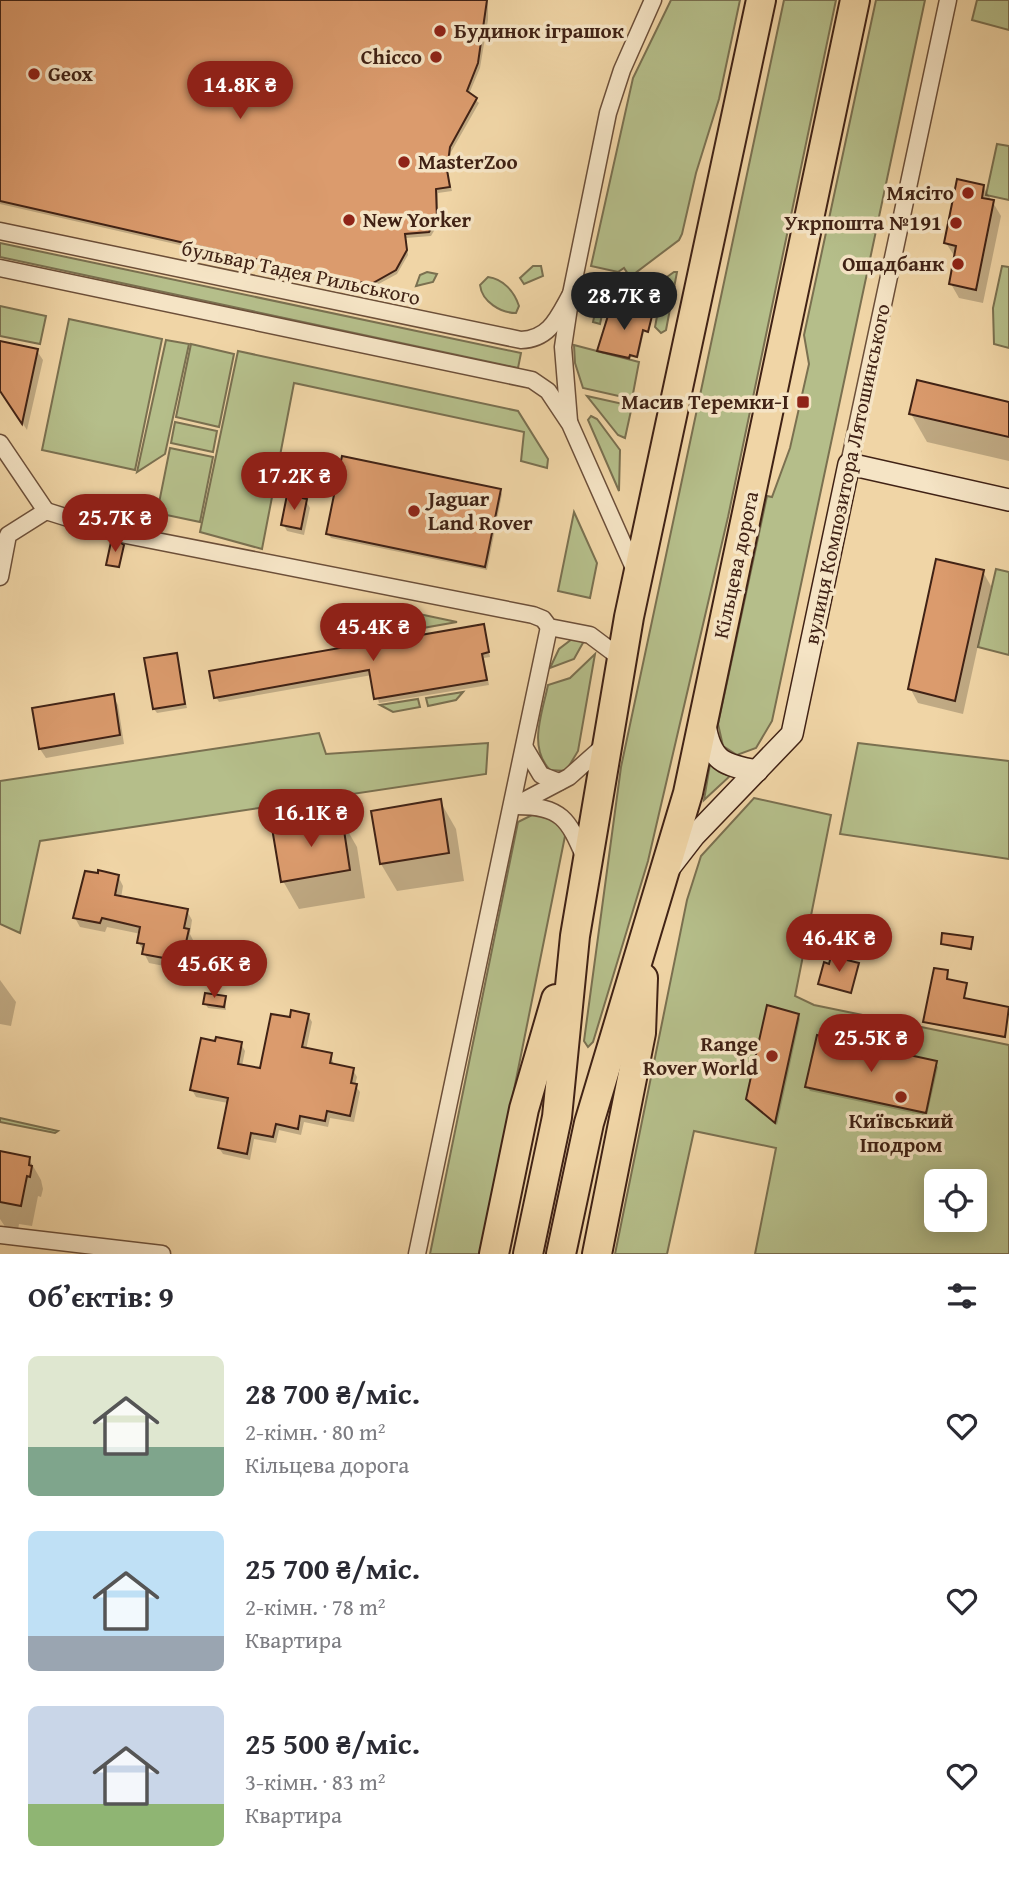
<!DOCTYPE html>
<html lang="uk">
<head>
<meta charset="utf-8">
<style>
  :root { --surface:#fff; --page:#f7f7f7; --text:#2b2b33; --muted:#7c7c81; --accent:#8f2418 }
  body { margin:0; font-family:"Gentium Book Plus",serif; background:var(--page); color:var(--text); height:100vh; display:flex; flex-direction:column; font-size:26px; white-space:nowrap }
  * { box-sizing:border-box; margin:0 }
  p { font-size:23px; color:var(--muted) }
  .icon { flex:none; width:38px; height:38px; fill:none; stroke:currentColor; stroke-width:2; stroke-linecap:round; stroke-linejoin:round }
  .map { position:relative; height:1254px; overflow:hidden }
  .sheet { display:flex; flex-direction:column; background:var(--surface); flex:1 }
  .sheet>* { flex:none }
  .tools { position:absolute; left:924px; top:1169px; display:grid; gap:14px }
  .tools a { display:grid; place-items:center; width:63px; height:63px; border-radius:10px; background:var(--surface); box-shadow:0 4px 18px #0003; font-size:35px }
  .price { position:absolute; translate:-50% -60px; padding:0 16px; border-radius:24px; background:var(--accent); color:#fff; font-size:23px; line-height:46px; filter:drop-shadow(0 2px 4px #0008) }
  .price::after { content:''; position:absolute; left:50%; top:42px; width:21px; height:16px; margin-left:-10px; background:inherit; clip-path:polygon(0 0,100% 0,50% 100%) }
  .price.on { background:#222; color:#fff }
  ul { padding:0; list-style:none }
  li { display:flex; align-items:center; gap:21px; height:175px; padding:0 28px }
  li span { display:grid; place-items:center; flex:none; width:196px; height:140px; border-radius:10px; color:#555 }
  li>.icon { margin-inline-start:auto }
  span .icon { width:84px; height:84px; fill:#fffc; stroke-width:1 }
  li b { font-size:30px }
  h2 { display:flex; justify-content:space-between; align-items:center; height:84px; padding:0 28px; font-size:30px }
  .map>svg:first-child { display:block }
  .green { fill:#b5be8a; stroke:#7a7050; stroke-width:2; fill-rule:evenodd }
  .shadow { fill:#0003 }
  .building { fill:#db9b6d; stroke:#402215; stroke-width:2 }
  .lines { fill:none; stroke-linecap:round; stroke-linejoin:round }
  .street-casing { stroke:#6c4f39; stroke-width:19 }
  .secondary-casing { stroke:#402215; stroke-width:24 }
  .highway-casing { stroke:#402215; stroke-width:32 }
  .street { stroke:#f5e4c5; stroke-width:16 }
  .secondary { stroke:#f5e4c5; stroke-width:21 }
  .highway { stroke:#f0d5a6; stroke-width:28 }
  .poi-dot { fill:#8f2418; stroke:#f5e4c5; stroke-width:2.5 }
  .labels { text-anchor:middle; stroke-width:7; stroke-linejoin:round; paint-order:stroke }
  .poi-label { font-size:21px; font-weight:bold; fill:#402215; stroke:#f5e4c5; text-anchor:end }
  .street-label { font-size:21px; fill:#402215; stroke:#f5e4c5 }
</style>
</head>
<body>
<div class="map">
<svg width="1009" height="1254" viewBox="0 0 1009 1254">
  <rect width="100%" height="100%" fill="#f0d5a6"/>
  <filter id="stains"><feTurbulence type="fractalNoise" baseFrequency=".00286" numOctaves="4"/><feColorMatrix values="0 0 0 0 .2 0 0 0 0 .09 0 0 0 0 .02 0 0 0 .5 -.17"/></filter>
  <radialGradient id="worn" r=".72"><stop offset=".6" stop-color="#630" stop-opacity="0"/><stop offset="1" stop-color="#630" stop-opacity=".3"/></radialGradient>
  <g class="green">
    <polygon points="671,0 740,0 719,99 696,173 682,234 679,240 630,277 624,268 618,272 591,266 633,78"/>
    <polygon points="784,0 836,0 728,517 648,861 593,1042 588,1047 584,1041 621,767"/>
    <polygon points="876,0 925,0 772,721 756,748 737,755 723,746 718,724 767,496 772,497 790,448 809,364 804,335"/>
    <polygon points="977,0 1009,0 1009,30 972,20"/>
    <polygon points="997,144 1009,146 1009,200 986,195"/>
    <polygon points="0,243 521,353 518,368 0,257"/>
    <polygon points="533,266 541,266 543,276 524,284 520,278"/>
    <polygon points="1002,266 1009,267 1009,348 994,344 993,308"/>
    <polygon points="427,272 437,274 433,282 416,286 420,275"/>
    <polygon points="674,272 677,272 666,330 661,333 655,327 664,279"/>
    <path d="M488,277C503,279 514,291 519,306L516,313C501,313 482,302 480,285Z"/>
    <polygon points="600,291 607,292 600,324 593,322"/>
    <polygon points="0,306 46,316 40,344 0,336"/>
    <polygon points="69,319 162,339 135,470 42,450"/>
    <polygon points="166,340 189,344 165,454 137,472"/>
    <polygon points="191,344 234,354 219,427 176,417"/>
    <polygon points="574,345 639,362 632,399 583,388 575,363"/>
    <polygon points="238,351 518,411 548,459 547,468 521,461 524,432 294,383 262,549 200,532"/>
    <polygon points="587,396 632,406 625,438 618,435"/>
    <polygon points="591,416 597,419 620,450 619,491 588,420"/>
    <polygon points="175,422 217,431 213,452 171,443"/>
    <polygon points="170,448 213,457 200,522 157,513"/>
    <polygon points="574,512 597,563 590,598 558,591"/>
    <polygon points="996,569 1009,572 1009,655 978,647"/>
    <polygon points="340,610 364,613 352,630 344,631 339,628"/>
    <polygon points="400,610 457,622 417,629 415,619 396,617 395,611"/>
    <polygon points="572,639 584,641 574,659 550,668 559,649"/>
    <path d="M595,654L578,751L566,771L550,770C528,747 542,714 548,685L570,678Z"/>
    <polygon points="463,692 456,700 428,706 426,698"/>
    <polygon points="418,699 420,707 393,712 380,705"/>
    <polygon points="319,733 326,754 488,743 486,774 40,841 20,933 0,924 0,781"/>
    <polygon points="858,743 1009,761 1009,859 840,834"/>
    <polygon points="710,764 719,772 730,776 704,800"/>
    <path d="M754,798L831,815L795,996L814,1005L1009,1045V1254H755L776,1148L694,1131L667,1254H615L687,900L701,856ZM936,1181H975V1220H936Z"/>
    <polygon points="538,812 561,824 565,836 481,1254 430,1254 518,822"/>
    <polygon points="0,1118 58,1131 55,1133 0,1122"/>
  </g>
  <g class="shadow">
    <polygon points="0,0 488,0 488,20 480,68 469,94 479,103 451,152 448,175 452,191 438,193 438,224 431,236 406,238 408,255 397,274 375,286 359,286 0,204"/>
    <polygon points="983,186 1001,216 983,303 959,298 951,284 955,257 946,243"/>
    <polygon points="651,317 649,333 644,332 638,358 631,357 630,360 600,353 599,350"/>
    <polygon points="0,343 37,351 43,360 27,430 0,389"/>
    <polygon points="1009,403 1009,461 927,442 911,414"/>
    <polygon points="500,490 502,494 487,570 331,538 328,534"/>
    <polygon points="306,501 310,508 304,535 287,531 283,524"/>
    <polygon points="120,512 130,514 128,526 119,523"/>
    <polygon points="983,572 991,586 963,714 918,703 910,688"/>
    <polygon points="406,626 410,638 483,626 490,657 484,658 489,685 379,703 372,675 219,702 216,697 359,646"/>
    <polygon points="176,655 187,708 157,713 154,709"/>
    <polygon points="113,696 118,705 124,744 46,758 40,749"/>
    <polygon points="440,801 456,829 464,881 397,891 381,864 373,812"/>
    <polygon points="341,819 357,847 365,898 299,909 283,881"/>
    <polygon points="118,876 123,886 121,898 187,911 192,920 190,934 193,940 188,965 170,961 169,967 149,963 139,943 141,934 107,927 105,932 80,927 75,918"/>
    <polygon points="972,939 971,950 943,944"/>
    <polygon points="947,972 947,980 966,984 964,1000 1009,1008 1005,1038 926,1023"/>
    <polygon points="0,980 16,1002 11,1026 0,1024"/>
    <polygon points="225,997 226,1010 208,1008 205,1003"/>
    <polygon points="308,1015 312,1022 306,1050 331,1055 334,1066 353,1070 357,1077 355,1085 360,1092 354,1122 330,1118 328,1127 304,1122 301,1135 279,1130 276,1143 254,1139 250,1160 223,1154 219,1148 228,1103 196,1097 192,1090 241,1044 245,1051 242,1066 262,1070 291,1019"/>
    <polygon points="798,1015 800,1019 777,1125 747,1098"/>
    <polygon points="935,1063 938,1067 927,1116 810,1091 807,1086"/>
    <polygon points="0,1152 29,1159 41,1180 43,1189 41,1197 38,1196 32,1226 19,1224 18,1230 6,1228 0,1219"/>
  </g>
  <g class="building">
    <polygon points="0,0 487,0 478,63 467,91 477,98 450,147 447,170 450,187 436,189 437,219 429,232 405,234 407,250 396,270 373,283 356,282 0,201"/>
    <polygon points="957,179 984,185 982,198 994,200 976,290 949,284 956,246 944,243"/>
    <polygon points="611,306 652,316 648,332 643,330 637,357 630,355 629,358 597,351"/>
    <polygon points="0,341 38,349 22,424 0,391"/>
    <polygon points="917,380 1009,402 1009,437 909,414"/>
    <polygon points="342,456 501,489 485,567 326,534"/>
    <polygon points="287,495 307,499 301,529 281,525"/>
    <circle cx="123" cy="518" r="7"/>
    <polygon points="118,541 124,545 119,567 106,565 111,542"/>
    <polygon points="936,559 984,570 955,701 908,689"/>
    <polygon points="407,624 409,637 484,624 489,652 482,654 487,680 374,699 369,670 214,698 209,671 357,645 355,632"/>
    <polygon points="177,653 185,704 153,709 144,658"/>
    <polygon points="114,694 120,735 39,749 32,708"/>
    <polygon points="441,799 449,853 380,864 371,811"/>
    <polygon points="342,817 350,870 281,882 272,828"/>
    <polygon points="98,870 119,875 115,895 188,909 184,928 189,929 183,956 166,953 164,958 142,954 144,944 137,943 140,927 102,918 100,923 73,918 85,871 98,873"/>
    <polygon points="942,933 973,937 971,949 941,944"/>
    <polygon points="831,956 859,963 851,993 818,984 824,962 829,964"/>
    <polygon points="934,968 948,970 947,979 967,983 964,998 1009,1007 1005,1037 923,1022"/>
    <polygon points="205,993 226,996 224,1007 203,1004"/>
    <polygon points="767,1005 799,1014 775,1123 746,1099"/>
    <polygon points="291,1010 309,1014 302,1047 332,1053 330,1063 354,1068 351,1083 357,1084 350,1116 327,1111 325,1121 300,1116 298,1129 276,1124 273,1137 251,1133 247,1154 218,1148 228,1098 190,1090 201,1038 215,1041 216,1037 242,1042 238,1064 260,1068 271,1014 290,1017"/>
    <polygon points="817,1035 937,1061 926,1113 805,1087"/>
    <polygon points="0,1151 30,1157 29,1165 32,1166 30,1177 27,1176 21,1206 0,1202"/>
  </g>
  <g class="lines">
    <g class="street-casing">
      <g id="street">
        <path d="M0,231L521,340C550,339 558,317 571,294"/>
        <polyline points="0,268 532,380 548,391 570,424 637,575"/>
        <polyline points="569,421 563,347 571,294 608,113 622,70 653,0"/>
        <polyline points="0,443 46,511"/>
        <polyline points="849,464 948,0"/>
        <polyline points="126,535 533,615 543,619 549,627 590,635 622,659"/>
        <polyline points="0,577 8,535 46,511 113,532"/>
        <polyline points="525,748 541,775 559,782"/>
        <polyline points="514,806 569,777 605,745"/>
        <path d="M516,806C562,806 568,819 585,858"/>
        <polyline points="0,1235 162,1254"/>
        <polyline points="417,1254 549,627"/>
      </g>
    </g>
    <g class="secondary-casing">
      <g id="secondary">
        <path d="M705,725C711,761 723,765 757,771"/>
        <polyline points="670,867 694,836 792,734 849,464 1009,500"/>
      </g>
    </g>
    <g class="highway-casing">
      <g id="highway">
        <polyline points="494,1254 524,1109 556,999"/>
        <polyline points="528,1254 557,1117 575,936 629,617 761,0"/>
        <polyline points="561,1254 589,1123 688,793 855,0"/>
        <polyline points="597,1254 641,1033 643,978"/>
      </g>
    </g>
    <use href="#street" class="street"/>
    <use href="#secondary" class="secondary"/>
    <use href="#highway" class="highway"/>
  </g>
  <g class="poi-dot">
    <circle cx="440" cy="31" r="7"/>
    <circle cx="436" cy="57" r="7"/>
    <circle cx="34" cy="74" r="7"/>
    <circle cx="404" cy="162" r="7"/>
    <circle cx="968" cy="193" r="7"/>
    <circle cx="349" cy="220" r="7"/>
    <circle cx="956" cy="223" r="7"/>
    <circle cx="958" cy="264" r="7"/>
    <rect x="796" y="395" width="14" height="14" rx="3.5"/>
    <circle cx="414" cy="511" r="7"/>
    <circle cx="772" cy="1056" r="7"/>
    <circle cx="901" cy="1097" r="7"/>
  </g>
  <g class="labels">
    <g class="poi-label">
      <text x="454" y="38" text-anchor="start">Будинок іграшок</text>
      <text x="422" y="64">Chicco</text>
      <text x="48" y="81" text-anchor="start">Geox</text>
      <text x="418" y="169" text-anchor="start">MasterZoo</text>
      <text x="954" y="200">Мясіто</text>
      <text x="363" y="227" text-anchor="start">New Yorker</text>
      <text x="942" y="230">Укрпошта №191</text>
      <text x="944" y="271">Ощадбанк</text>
      <text x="789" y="409">Масив Теремки-I</text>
      <text x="428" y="506" text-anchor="start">Jaguar<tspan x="428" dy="24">Land Rover</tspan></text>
      <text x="758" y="1051">Range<tspan x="758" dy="24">Rover World</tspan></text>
      <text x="901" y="1128" text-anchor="middle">Київський<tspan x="901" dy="24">Іподром</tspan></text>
    </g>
    <g class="street-label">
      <text transform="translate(301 273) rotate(12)" y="7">бульвар Тадея Рильського</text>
      <text transform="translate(847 474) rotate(-78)" y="7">вулиця Композитора Лятошинського</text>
      <text transform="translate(736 565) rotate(-78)" y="7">Кільцева дорога</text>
    </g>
  </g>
  <rect width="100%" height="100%" filter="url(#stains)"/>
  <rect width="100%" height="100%" fill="url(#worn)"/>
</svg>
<div class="tools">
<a><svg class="icon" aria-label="locate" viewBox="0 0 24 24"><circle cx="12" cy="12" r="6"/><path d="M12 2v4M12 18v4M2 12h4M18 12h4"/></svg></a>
</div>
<b class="price" style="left:240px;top:121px">14.8K ₴</b>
<b class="price on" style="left:624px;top:332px">28.7K ₴</b>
<b class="price" style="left:294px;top:512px">17.2K ₴</b>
<b class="price" style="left:115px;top:554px">25.7K ₴</b>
<b class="price" style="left:373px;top:663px">45.4K ₴</b>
<b class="price" style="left:311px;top:849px">16.1K ₴</b>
<b class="price" style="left:839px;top:974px">46.4K ₴</b>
<b class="price" style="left:214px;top:1000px">45.6K ₴</b>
<b class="price" style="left:871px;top:1074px">25.5K ₴</b>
</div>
<section class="sheet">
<h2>Об’єктів: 9<svg class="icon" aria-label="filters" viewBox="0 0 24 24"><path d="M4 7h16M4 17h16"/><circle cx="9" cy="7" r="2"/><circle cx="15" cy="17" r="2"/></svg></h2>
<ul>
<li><span style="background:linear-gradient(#dfe7d0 65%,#7fa58c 0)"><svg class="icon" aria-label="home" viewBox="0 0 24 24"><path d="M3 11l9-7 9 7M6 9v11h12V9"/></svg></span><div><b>28 700 ₴/міс.</b><p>2-кімн. · 80 m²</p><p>Кільцева дорога</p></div><svg class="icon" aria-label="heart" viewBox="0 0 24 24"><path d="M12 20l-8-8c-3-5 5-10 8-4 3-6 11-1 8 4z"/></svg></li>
<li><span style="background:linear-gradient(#bfe0f5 75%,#9aa5b1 0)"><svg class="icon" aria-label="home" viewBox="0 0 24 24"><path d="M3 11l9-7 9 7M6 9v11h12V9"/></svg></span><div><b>25 700 ₴/міс.</b><p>2-кімн. · 78 m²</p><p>Квартира</p></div><svg class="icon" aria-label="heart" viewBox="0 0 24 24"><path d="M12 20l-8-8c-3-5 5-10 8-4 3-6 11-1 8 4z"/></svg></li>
<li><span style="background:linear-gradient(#c9d6e8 70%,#8fb573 0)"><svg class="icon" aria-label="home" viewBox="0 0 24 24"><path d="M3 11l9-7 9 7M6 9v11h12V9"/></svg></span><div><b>25 500 ₴/міс.</b><p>3-кімн. · 83 m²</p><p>Квартира</p></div><svg class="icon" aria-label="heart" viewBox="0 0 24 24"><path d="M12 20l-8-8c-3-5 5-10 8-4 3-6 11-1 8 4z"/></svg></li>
</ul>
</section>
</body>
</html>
